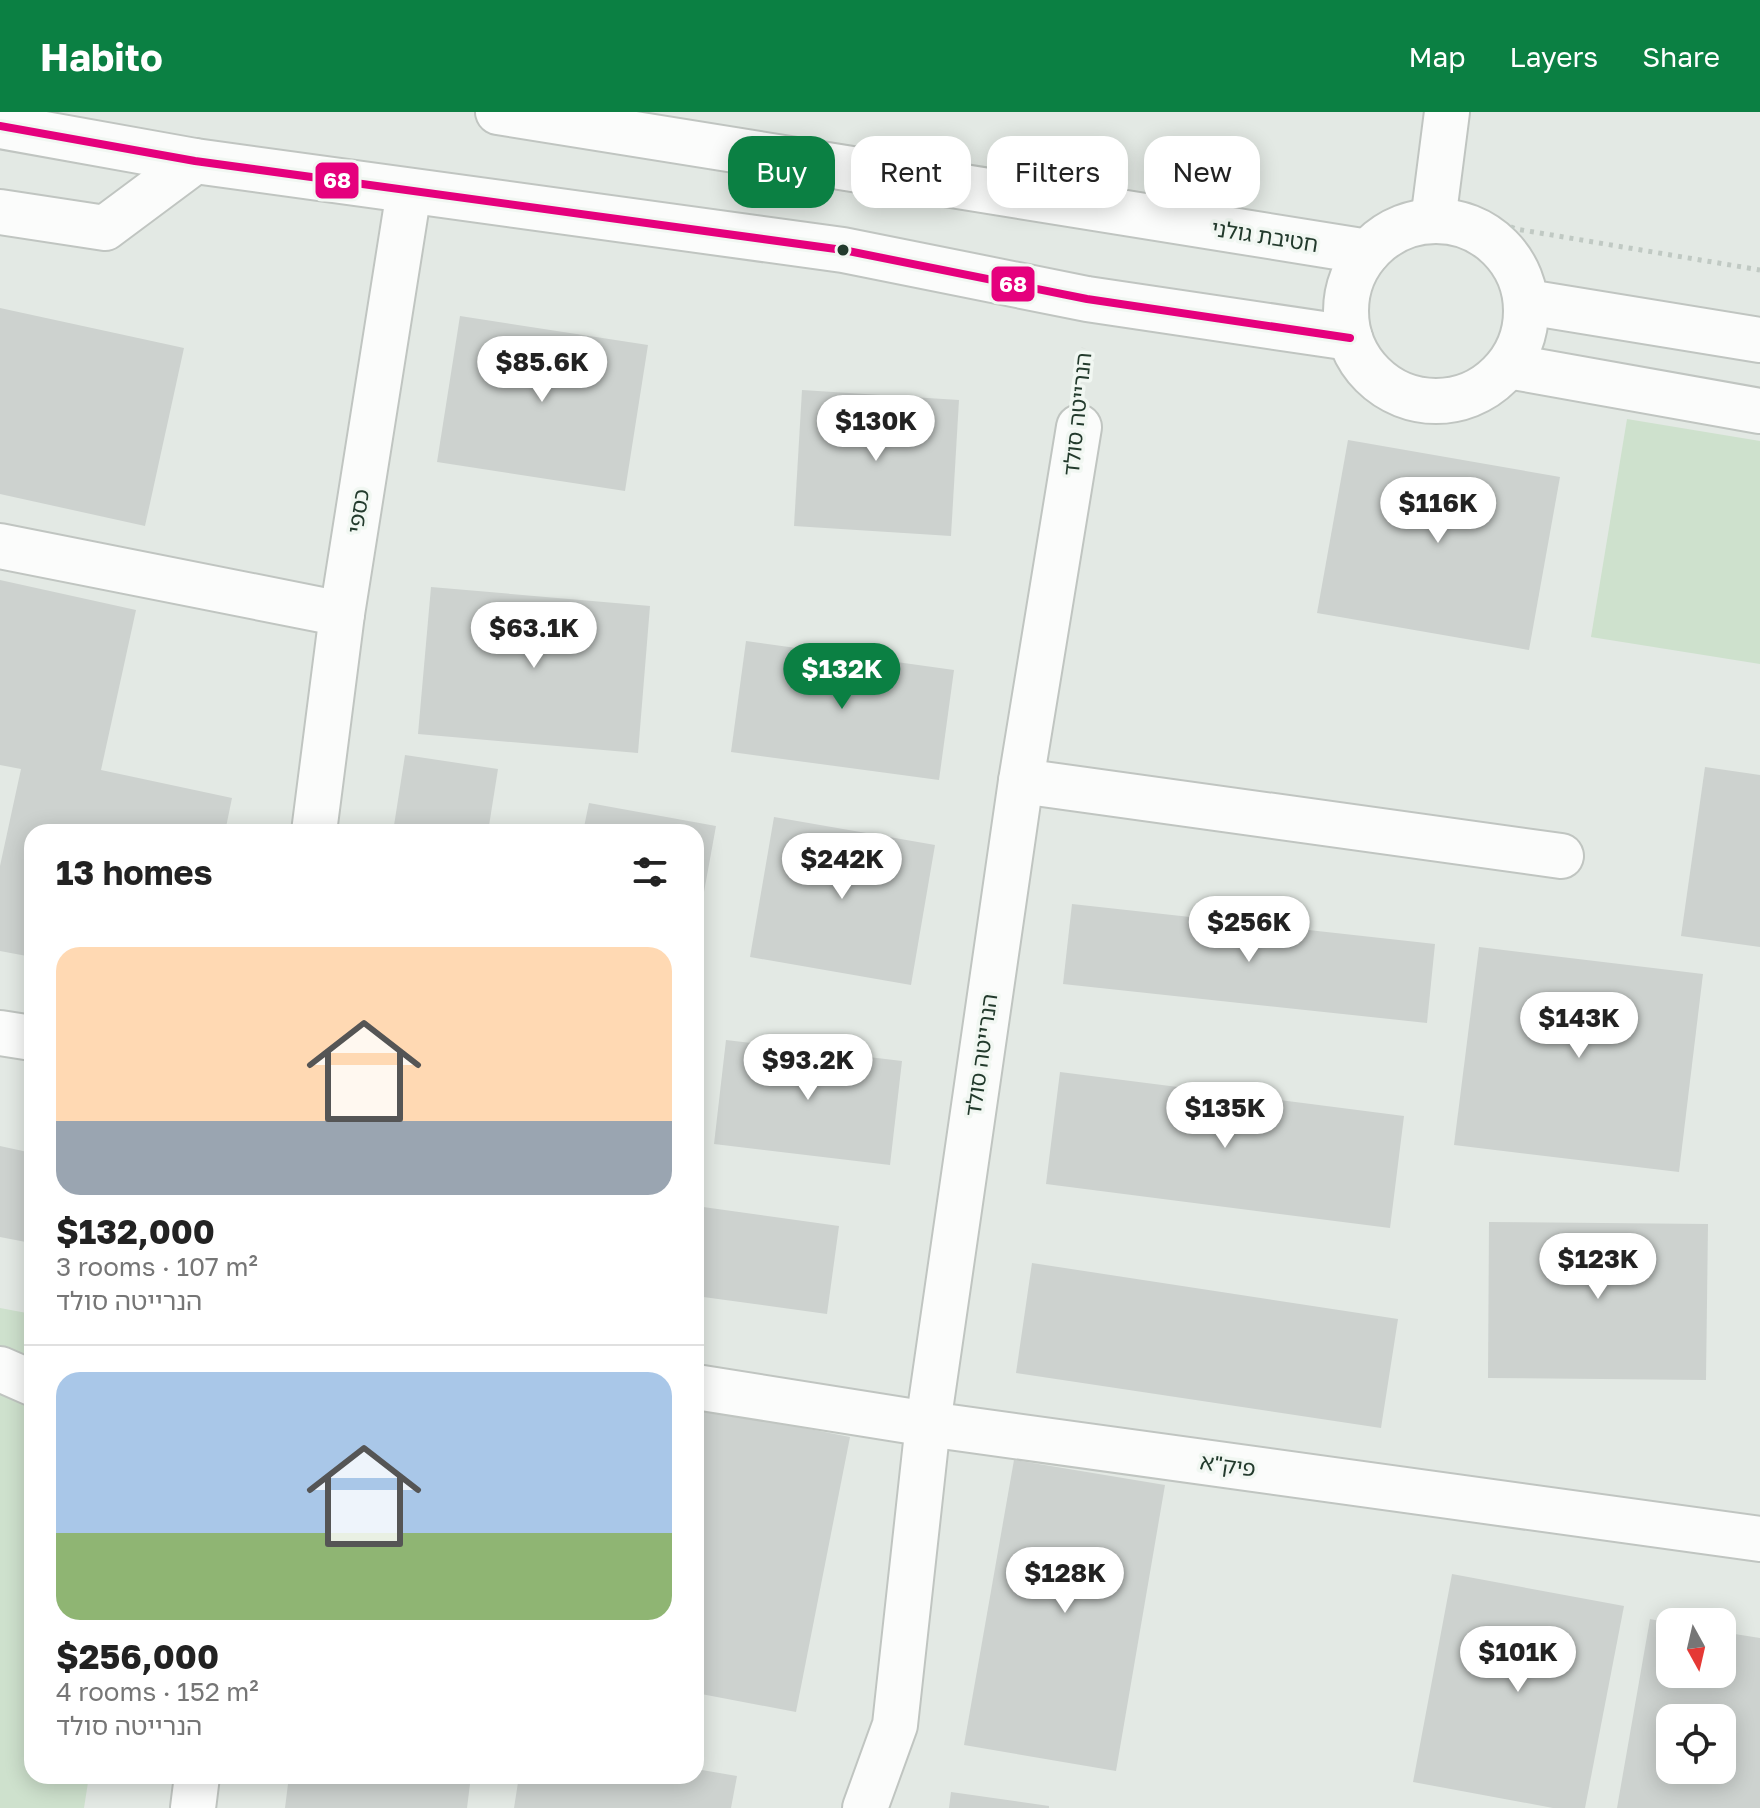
<!DOCTYPE html>
<html lang="en">
<head>
<meta charset="utf-8">
<style>
  :root { --surface:#fff; --page:#f2f2f2; --text:#222; --muted:#767676; --line:#e0e0e0; --accent:#0b8043 }
  body { margin:0; font-family:"Golos Text","Noto Sans Hebrew",sans-serif; background:var(--page); color:var(--text); height:100vh; display:flex; flex-direction:column; font-size:30px; white-space:nowrap }
  * { box-sizing:border-box; margin:0 }
  p { font-size:26px; color:var(--muted) }
  .icon { flex:none; width:44px; height:44px; fill:none; stroke:currentColor; stroke-width:2; stroke-linecap:round; stroke-linejoin:round }
  .map { position:relative; flex:1; overflow:hidden }
  .side { position:absolute; left:24px; top:712px; width:680px; height:960px; display:flex; flex-direction:column; background:var(--surface); border-radius:24px; box-shadow:0 4px 20px #0003 }
  .side>* { flex:none }
  .banner { position:absolute; left:728px; top:24px; width:760px; height:72px; display:flex; gap:16px }
  .needle { width:52px; rotate:172deg }
  .buttons { position:absolute; left:1656px; top:1496px; display:grid; gap:16px }
  .buttons a { display:grid; place-items:center; width:80px; height:80px; border-radius:16px; background:var(--surface); box-shadow:0 4px 20px #0003; font-size:40px }
  .price { position:absolute; translate:-50% -68px; padding:0 18px; border-radius:28px; background:#fff; color:#222; font-size:26px; line-height:52px; filter:drop-shadow(0 2px 4px #0008) }
  .price::after { content:''; position:absolute; left:50%; top:48px; width:24px; height:18px; margin-left:-12px; background:inherit; clip-path:polygon(0 0,100% 0,50% 100%) }
  .price.on { background:var(--accent); color:#fff }
  ul { padding:0; list-style:none }
  li { display:grid; align-content:center; gap:16px; height:424px; padding:0 32px }
  li+li { border-top:2px solid var(--line) }
  li span { display:grid; place-items:center; height:248px; border-radius:24px; color:#555 }
  li>.icon { margin-inline-start:auto }
  span .icon { width:144px; height:144px; fill:#fffc; stroke-width:1 }
  li b { font-size:34px }
  h2 { display:flex; justify-content:space-between; align-items:center; height:96px; padding:0 32px; font-size:34px }
  .tag { padding:0 28px; border-radius:24px; background:var(--surface); box-shadow:0 4px 20px #0003; font-size:28px; line-height:72px }
  .tag.on { background:var(--accent); color:#fff }
  header { display:flex; align-items:center; gap:48px; box-sizing:border-box; height:112px; padding:0 40px; background:var(--accent); color:#fff }
  header strong { font-size:38px }
  nav { display:flex; gap:44px; margin-inline-start:auto; font-size:28px }
  .map>svg:first-child { display:block }
  .green { fill:#cee1cd }
  .building { fill:#cdd2cf; fill-rule:evenodd }
  .lines { fill:none; stroke-linecap:round; stroke-linejoin:round }
  .minor-casing { stroke:#c0c5c1; stroke-width:48 }
  .path { stroke:#c0c9c3; stroke-width:5; stroke-dasharray:4 6; stroke-linecap:butt }
  .minor { stroke:#fbfcfb; stroke-width:44 }
  .bus-1-casing { stroke:#f1f7f2; stroke-width:14 }
  .bus-1 { stroke:#e5007d; stroke-width:8 }
  .bus-dot { fill:#223a2c; stroke:#f1f7f2; stroke-width:3 }
  .labels { text-anchor:middle; stroke-width:7; stroke-linejoin:round; paint-order:stroke }
  .street-label { font-size:22px; fill:#223a2c; stroke:#f1f7f2 }
  .line-badge { stroke:#f1f7f2; stroke-width:3 }
  .badge-label { font-size:22px; text-anchor:middle; font-weight:bold; fill:#fff }
</style>
</head>
<body>
<header>
<strong>Habito</strong>
<nav><a>Map</a><a>Layers</a><a>Share</a></nav>
</header>
<div class="map">
<svg width="1760" height="1696" viewBox="0 0 1760 1696">
  <rect width="100%" height="100%" fill="#e3e9e4"/>
  <g class="green">
    <polygon points="1627,307 1760,329 1760,552 1591,525"/>
    <polygon points="0,1196 32,1202 32,1664 89,1664 84,1696 0,1696"/>
  </g>
  <g class="building">
    <polygon points="0,196 184,236 145,414 0,382"/>
    <polygon points="460,204 648,233 625,379 437,350"/>
    <polygon points="802,278 959,288 951,424 794,414"/>
    <polygon points="1348,328 1560,365 1529,538 1317,501"/>
    <polygon points="0,468 136,498 101,658 232,686 225,720 32,720 32,845 0,839 0,754 21,657 0,653"/>
    <polygon points="431,475 650,494 638,641 418,622"/>
    <polygon points="746,529 954,558 939,668 731,640"/>
    <polygon points="405,643 498,657 488,720 393,720"/>
    <polygon points="1705,655 1760,663 1760,835 1681,824"/>
    <polygon points="589,691 716,714 698,813 696,720 583,720"/>
    <polygon points="774,705 935,733 911,873 750,845"/>
    <polygon points="1072,792 1435,832 1427,911 1063,872"/>
    <polygon points="1479,835 1703,862 1679,1060 1454,1033"/>
    <polygon points="726,928 902,949 890,1053 714,1032"/>
    <polygon points="1060,960 1404,1004 1390,1116 1046,1072"/>
    <polygon points="0,1034 32,1041 31,1131 0,1125"/>
    <polygon points="696,1094 839,1114 827,1202 696,1184"/>
    <polygon points="1489,1110 1708,1112 1706,1268 1488,1266"/>
    <polygon points="1032,1151 1398,1207 1381,1316 1016,1261"/>
    <polygon points="696,1295 850,1325 796,1600 696,1581"/>
    <polygon points="1014,1348 1165,1373 1116,1659 964,1633"/>
    <polygon points="1452,1462 1624,1494 1585,1696 1553,1696 1413,1670"/>
    <path d="M1650,1507L1670,1511V1562H1722V1520L1760,1526V1696H1617ZM1670,1606H1722V1658H1670Z"/>
    <polygon points="696,1657 737,1664 731,1696 514,1696 519,1664 696,1664"/>
    <polygon points="289,1664 471,1664 467,1696 285,1696"/>
    <polygon points="951,1680 1049,1694 1049,1696 949,1696"/>
  </g>
  <g class="lines">
    <g class="minor-casing">
      <g id="minor">
        <polyline points="498,0 1368,140"/>
        <polyline points="0,14 195,49 843,138 1087,187 1350,226"/>
        <polyline points="0,100 105,116 195,49"/>
        <polyline points="1433,109 1447,0"/>
        <circle cx="1436" cy="199" r="90"/>
        <polyline points="1527,190 1760,228"/>
        <polyline points="1508,254 1760,299"/>
        <polyline points="0,434 342,502"/>
        <polyline points="1021,669 1561,744"/>
        <polyline points="314,720 342,502 409,79"/>
        <polyline points="0,921 32,926"/>
        <polyline points="0,1257 32,1271"/>
        <polyline points="696,1275 928,1312 1760,1427"/>
        <polyline points="193,1696 197,1664"/>
        <polyline points="865,1696 895,1613 928,1312 1021,669 1079,315"/>
      </g>
    </g>
    <g class="path">
      <polyline points="1483,103 1516,117 1760,158"/>
      <polyline points="1082,266 1084,236"/>
    </g>
    <use href="#minor" class="minor"/>
    <g class="bus-1-casing">
      <polyline id="bus-1" points="0,14 195,49 843,138 1087,187 1350,226"/>
    </g>
    <use href="#bus-1" class="bus-1"/>
  </g>
  <circle class="bus-dot" cx="843" cy="138" r="7"/>
  <g class="labels">
    <g class="street-label">
      <text transform="translate(1265 124) rotate(9)" y="8">חטיבת גולני</text>
      <text transform="translate(1077 302) rotate(-84)" y="8">הנרייטה סולד</text>
      <text transform="translate(358 399) rotate(-81)" y="8">כספי</text>
      <text transform="translate(981 943) rotate(-82)" y="8">הנרייטה סולד</text>
      <text transform="translate(1228 1353) rotate(8)" y="8">פיק"א</text>
    </g>
  </g>
  <g class="line-badge">
    <rect x="314" y="49" width="46" height="39" rx="8" fill="#e5007d"/>
    <rect x="990" y="153" width="46" height="38" rx="8" fill="#e5007d"/>
  </g>
  <g class="badge-label">
    <text x="337" y="76">68</text>
    <text x="1013" y="180">68</text>
  </g>
</svg>
<div class="buttons">
<a><svg class="needle" viewBox="-14 -14 28 28"><path d="M0-13l5 13h-10z" fill="#e53935"/><path d="M0 13l5-13h-10z" fill="#767676"/></svg></a>
<a><svg class="icon" aria-label="locate" viewBox="0 0 24 24"><circle cx="12" cy="12" r="6"/><path d="M12 2v4M12 18v4M2 12h4M18 12h4"/></svg></a>
</div>
<b class="price" style="left:542px;top:292px">$85.6K</b>
<b class="price" style="left:876px;top:351px">$130K</b>
<b class="price" style="left:1438px;top:433px">$116K</b>
<b class="price" style="left:534px;top:558px">$63.1K</b>
<b class="price on" style="left:842px;top:599px">$132K</b>
<b class="price" style="left:842px;top:789px">$242K</b>
<b class="price" style="left:1249px;top:852px">$256K</b>
<b class="price" style="left:1579px;top:948px">$143K</b>
<b class="price" style="left:808px;top:990px">$93.2K</b>
<b class="price" style="left:1225px;top:1038px">$135K</b>
<b class="price" style="left:1598px;top:1189px">$123K</b>
<b class="price" style="left:1065px;top:1503px">$128K</b>
<b class="price" style="left:1518px;top:1582px">$101K</b>
<div class="banner">
<a class="tag on">Buy</a>
<a class="tag">Rent</a>
<a class="tag">Filters</a>
<a class="tag">New</a>
</div>
<section class="side">
<h2>13 homes<svg class="icon" aria-label="filters" viewBox="0 0 24 24"><path d="M4 7h16M4 17h16"/><circle cx="9" cy="7" r="2"/><circle cx="15" cy="17" r="2"/></svg></h2>
<ul>
<li><span style="background:linear-gradient(#ffd9b3 70%,#9aa5b1 0)"><svg class="icon" aria-label="home" viewBox="0 0 24 24"><path d="M3 11l9-7 9 7M6 9v11h12V9"/></svg></span><div><b>$132,000</b><p>3 rooms · 107 m²</p><p>הנרייטה סולד</p></div></li>
<li><span style="background:linear-gradient(#a9c7e8 65%,#8fb573 0)"><svg class="icon" aria-label="home" viewBox="0 0 24 24"><path d="M3 11l9-7 9 7M6 9v11h12V9"/></svg></span><div><b>$256,000</b><p>4 rooms · 152 m²</p><p>הנרייטה סולד</p></div></li>
</ul>
</section>
</div>
</body>
</html>
